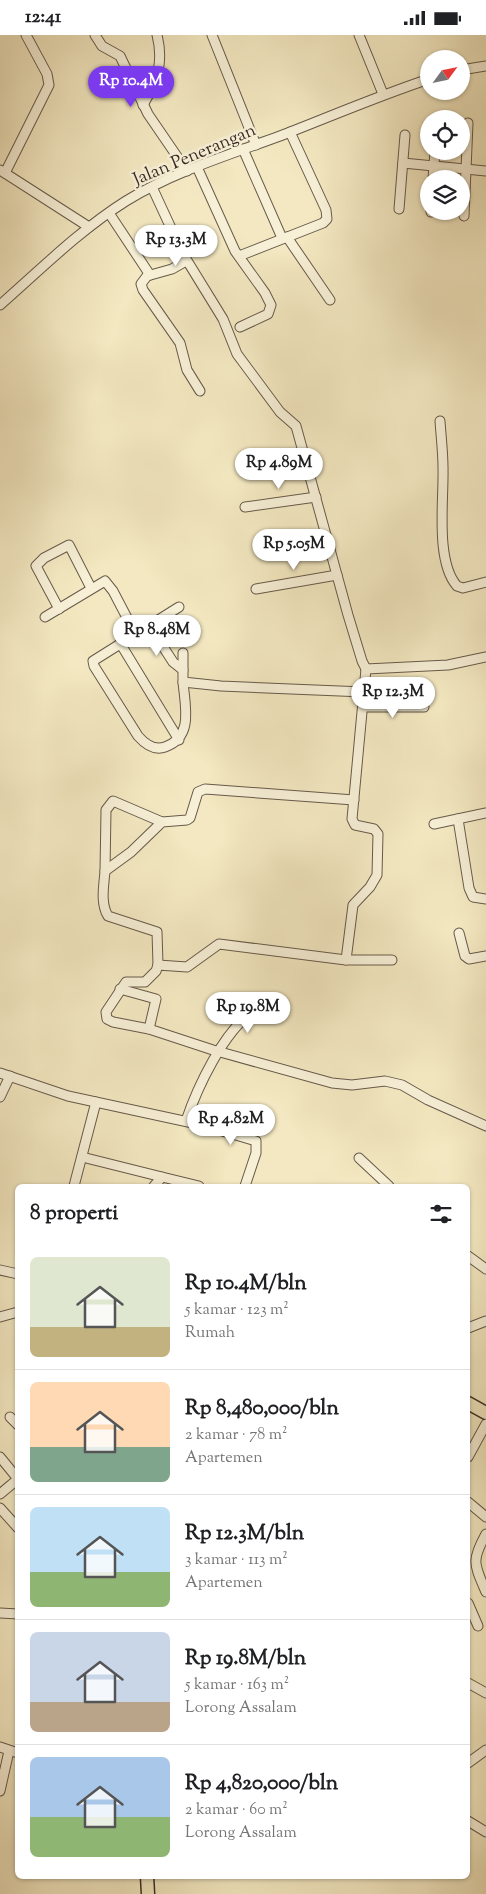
<!DOCTYPE html>
<html lang="id">
<head>
<meta charset="utf-8">
<style>
  :root { --surface:#fff; --page:#f6f6f6; --text:#202124; --muted:#757577; --line:#e0e0e0; --accent:#7c3aed }
  body { margin:0; font-family:"Sorts Mill Goudy",serif; background:var(--page); color:var(--text); height:100vh; display:flex; flex-direction:column; font-size:19px; white-space:nowrap }
  * { box-sizing:border-box; margin:0 }
  p { font-size:16px; color:var(--muted) }
  .icon { flex:none; width:28px; height:28px; fill:none; stroke:currentColor; stroke-width:2; stroke-linecap:round; stroke-linejoin:round }
  .map { position:relative; flex:1; overflow:hidden }
  .side { position:absolute; left:15px; top:1149px; width:455px; height:695px; display:flex; flex-direction:column; background:var(--surface); border-radius:8px; box-shadow:0 1px 4px #0004 }
  .side>* { flex:none }
  .needle { width:32px; rotate:57deg }
  .fabs { position:absolute; left:420px; top:15px; display:grid; gap:10px }
  .fabs a { display:grid; place-items:center; width:50px; height:50px; border-radius:50%; background:var(--surface); box-shadow:0 1px 4px #0004; font-size:25px }
  .price { position:absolute; translate:-50% -42px; padding:0 11px; border-radius:18px; background:#fff; color:#222; font-size:16px; line-height:32px; filter:drop-shadow(0 1px 2px #0008) }
  .price::after { content:''; position:absolute; left:50%; top:30px; width:15px; height:11px; margin-left:-8px; background:inherit; clip-path:polygon(0 0,100% 0,50% 100%) }
  .price.selected { background:var(--accent); color:#fff }
  ul { padding:0; list-style:none }
  li { display:flex; align-items:center; gap:15px; height:125px; padding:0 15px }
  li+li { border-top:1px solid var(--line) }
  li span { display:grid; place-items:center; flex:none; width:140px; height:100px; border-radius:8px; color:#555 }
  li>.icon { margin-inline-start:auto }
  span .icon { width:60px; height:60px; fill:#fffc; stroke-width:1 }
  li b { font-size:21px }
  h2 { display:flex; justify-content:space-between; align-items:center; height:60px; padding:0 15px; font-size:21px }
  .status { display:flex; justify-content:space-between; align-items:center; height:35px; padding:0 25px; background:var(--surface); direction:ltr }
  .status svg { height:14px; fill:currentColor }
  .map>svg:first-child { display:block }
  .lines { fill:none; stroke-linecap:round; stroke-linejoin:round }
  .minor-casing { stroke:#675a4a; stroke-width:11 }
  .highway-casing { stroke:#382b23; stroke-width:15 }
  .minor { stroke:#f7f0d7; stroke-width:9 }
  .highway { stroke:#f3e8c1; stroke-width:12 }
  .labels { text-anchor:middle; stroke-width:5; stroke-linejoin:round; paint-order:stroke }
  .street-label { font-size:18px; fill:#382b23; stroke:#f7f0d7 }
</style>
</head>
<body>
<div class="status"><b>12:41</b><svg viewBox="0 0 49 12"><path d="M0 12V9h3v3zM5 12V6h3v6zM10 12V3h3v9zM15 12V0h3v12zM26 1h20v11H26zM47 4h2v5h-2z"/></svg></div>
<div class="map">
<svg width="486" height="1859" viewBox="0 0 486 1859">
  <rect width="100%" height="100%" fill="#f3e8c1"/>
  <filter id="stains"><feTurbulence type="fractalNoise" baseFrequency=".004" numOctaves="4"/><feColorMatrix values="0 0 0 0 .2 0 0 0 0 .09 0 0 0 0 .02 0 0 0 .5 -.17"/></filter>
  <radialGradient id="worn" r=".72"><stop offset=".6" stop-color="#630" stop-opacity="0"/><stop offset="1" stop-color="#630" stop-opacity=".3"/></radialGradient>
  <g class="lines">
    <g class="minor-casing">
      <g id="minor">
        <polyline points="95,0 102,11 120,21 148,79 187,136"/>
        <polyline points="212,0 256,110"/>
        <polyline points="359,0 383,59"/>
        <polyline points="461,35 486,31"/>
        <path d="M143,70C157,46 164,28 157,0"/>
        <polyline points="243,114 282,203"/>
        <polyline points="403,128 486,136"/>
        <polyline points="197,132 235,216 265,258 271,270 268,279 240,292"/>
        <polyline points="0,135 89,192"/>
        <polyline points="5,138 49,50 47,39 26,0"/>
        <polyline points="433,144 435,116"/>
        <polyline points="152,152 183,219 223,284 237,319 280,377 296,391 348,580 362,626 366,634 448,630 486,622"/>
        <polyline points="399,174 405,100"/>
        <polyline points="431,177 431,176"/>
        <polyline points="109,178 150,240"/>
        <polyline points="464,181 468,88"/>
        <polyline points="287,202 330,265"/>
        <polyline points="239,221 323,188 327,184 326,175 290,97"/>
        <polyline points="186,226 172,234 147,241 141,249 143,255 180,308 187,335 200,356"/>
        <path d="M0,270C41,234 80,195 126,166C173,137 228,120 280,101C329,82 378,61 429,44"/>
        <path d="M440,386C441,401 443,417 443,433C444,464 435,526 457,551L463,553L486,547"/>
        <polyline points="245,472 316,462"/>
        <polyline points="256,554 337,540"/>
        <path d="M179,572L93,626L94,631L138,701C145,709 154,716 165,712C194,702 185,671 183,647"/>
        <polyline points="59,574 36,531 44,523 69,510 91,553"/>
        <polyline points="45,582 105,546 113,556 135,598"/>
        <polyline points="149,590 173,627 183,635"/>
        <polyline points="120,608 179,705"/>
        <polyline points="183,618 183,647 221,651 364,657"/>
        <polyline points="363,672 424,672"/>
        <polyline points="458,784 469,853 473,862 486,864"/>
        <polyline points="434,789 486,778"/>
        <polyline points="105,836 106,775 113,766 162,787"/>
        <polyline points="459,898 465,921 469,924 486,921"/>
        <polyline points="346,925 353,870 370,852 377,840 378,799 374,794 355,790 352,784 366,634"/>
        <polyline points="392,925 346,925 219,909 187,932 158,930 156,936 145,947 126,947 106,977 107,984 113,987 149,994 213,1015 332,1048 352,1050 385,1046 402,1050 428,1065 486,1091"/>
        <path d="M158,930L157,897L108,881C100,868 104,850 105,836L131,817L162,787L187,785L190,783L198,757L205,754L354,765"/>
        <polyline points="120,954 156,964 149,994"/>
        <polyline points="0,1038 68,1061 202,1090 256,1106 256,1118 245,1151"/>
        <polyline points="0,1062 10,1041"/>
        <path d="M186,1086C197,1053 224,995 254,976L277,983"/>
        <polyline points="82,1122 162,1142"/>
        <polyline points="359,1123 389,1151"/>
        <polyline points="74,1151 96,1067"/>
        <polyline points="154,1151 162,1142 199,1151"/>
        <polyline points="468,1221 486,1234"/>
        <polyline points="0,1235 18,1239"/>
        <polyline points="0,1282 18,1277"/>
        <polyline points="468,1293 486,1286"/>
        <polyline points="10,1382 18,1390"/>
        <polyline points="0,1422 18,1444"/>
        <polyline points="468,1422 486,1389"/>
        <polyline points="0,1459 18,1444"/>
        <polyline points="468,1467 486,1482"/>
        <polyline points="0,1473 18,1493"/>
        <path d="M486,1499C471,1526 474,1529 486,1557"/>
        <polyline points="468,1568 478,1591"/>
        <polyline points="0,1578 18,1579"/>
        <polyline points="468,1648 486,1658"/>
        <polyline points="0,1712 18,1718"/>
        <polyline points="468,1728 486,1715"/>
        <polyline points="0,1756 9,1716"/>
        <polyline points="468,1786 486,1797"/>
      </g>
    </g>
    <g class="highway-casing">
      <g id="highway">
        <polyline points="468,1368 486,1378"/>
        <polyline points="147,1841 148,1859"/>
      </g>
    </g>
    <use href="#minor" class="minor"/>
    <use href="#highway" class="highway"/>
  </g>
  <g class="labels">
    <g class="street-label">
      <text transform="translate(194 119) rotate(-23)" y="6">Jalan Penerangan</text>
    </g>
  </g>
  <rect width="100%" height="100%" filter="url(#stains)"/>
  <rect width="100%" height="100%" fill="url(#worn)"/>
</svg>
<div class="fabs">
<a><svg class="needle" viewBox="-14 -14 28 28"><path d="M0-13l5 13h-10z" fill="#e53935"/><path d="M0 13l5-13h-10z" fill="#757577"/></svg></a>
<a><svg class="icon" aria-label="locate" viewBox="0 0 24 24"><circle cx="12" cy="12" r="6"/><path d="M12 2v4M12 18v4M2 12h4M18 12h4"/></svg></a>
<a><svg class="icon" aria-label="layers" viewBox="0 0 24 24"><path d="M12 4l9 5-9 5-9-5zM3 14l9 5 9-5"/></svg></a>
</div>
<b class="price selected" style="left:131px;top:73px">Rp 10.4M</b>
<b class="price" style="left:176px;top:232px">Rp 13.3M</b>
<b class="price" style="left:279px;top:455px">Rp 4.89M</b>
<b class="price" style="left:294px;top:536px">Rp 5.05M</b>
<b class="price" style="left:157px;top:622px">Rp 8.48M</b>
<b class="price" style="left:393px;top:684px">Rp 12.3M</b>
<b class="price" style="left:248px;top:999px">Rp 19.8M</b>
<b class="price" style="left:231px;top:1111px">Rp 4.82M</b>
<section class="side">
<h2>8 properti<svg class="icon" aria-label="filters" viewBox="0 0 24 24"><path d="M4 7h16M4 17h16"/><circle cx="9" cy="7" r="2"/><circle cx="15" cy="17" r="2"/></svg></h2>
<ul>
<li><span style="background:linear-gradient(#dfe7d0 70%,#c2b280 0)"><svg class="icon" aria-label="home" viewBox="0 0 24 24"><path d="M3 11l9-7 9 7M6 9v11h12V9"/></svg></span><div><b>Rp 10.4M/bln</b><p>5 kamar · 123 m²</p><p>Rumah</p></div></li>
<li><span style="background:linear-gradient(#ffd9b3 65%,#7fa58c 0)"><svg class="icon" aria-label="home" viewBox="0 0 24 24"><path d="M3 11l9-7 9 7M6 9v11h12V9"/></svg></span><div><b>Rp 8,480,000/bln</b><p>2 kamar · 78 m²</p><p>Apartemen</p></div></li>
<li><span style="background:linear-gradient(#bfe0f5 65%,#8fb573 0)"><svg class="icon" aria-label="home" viewBox="0 0 24 24"><path d="M3 11l9-7 9 7M6 9v11h12V9"/></svg></span><div><b>Rp 12.3M/bln</b><p>3 kamar · 113 m²</p><p>Apartemen</p></div></li>
<li><span style="background:linear-gradient(#c9d6e8 70%,#b9a48a 0)"><svg class="icon" aria-label="home" viewBox="0 0 24 24"><path d="M3 11l9-7 9 7M6 9v11h12V9"/></svg></span><div><b>Rp 19.8M/bln</b><p>5 kamar · 163 m²</p><p>Lorong Assalam</p></div></li>
<li><span style="background:linear-gradient(#a9c7e8 60%,#8fb573 0)"><svg class="icon" aria-label="home" viewBox="0 0 24 24"><path d="M3 11l9-7 9 7M6 9v11h12V9"/></svg></span><div><b>Rp 4,820,000/bln</b><p>2 kamar · 60 m²</p><p>Lorong Assalam</p></div></li>
</ul>
</section>
</div>
</body>
</html>
